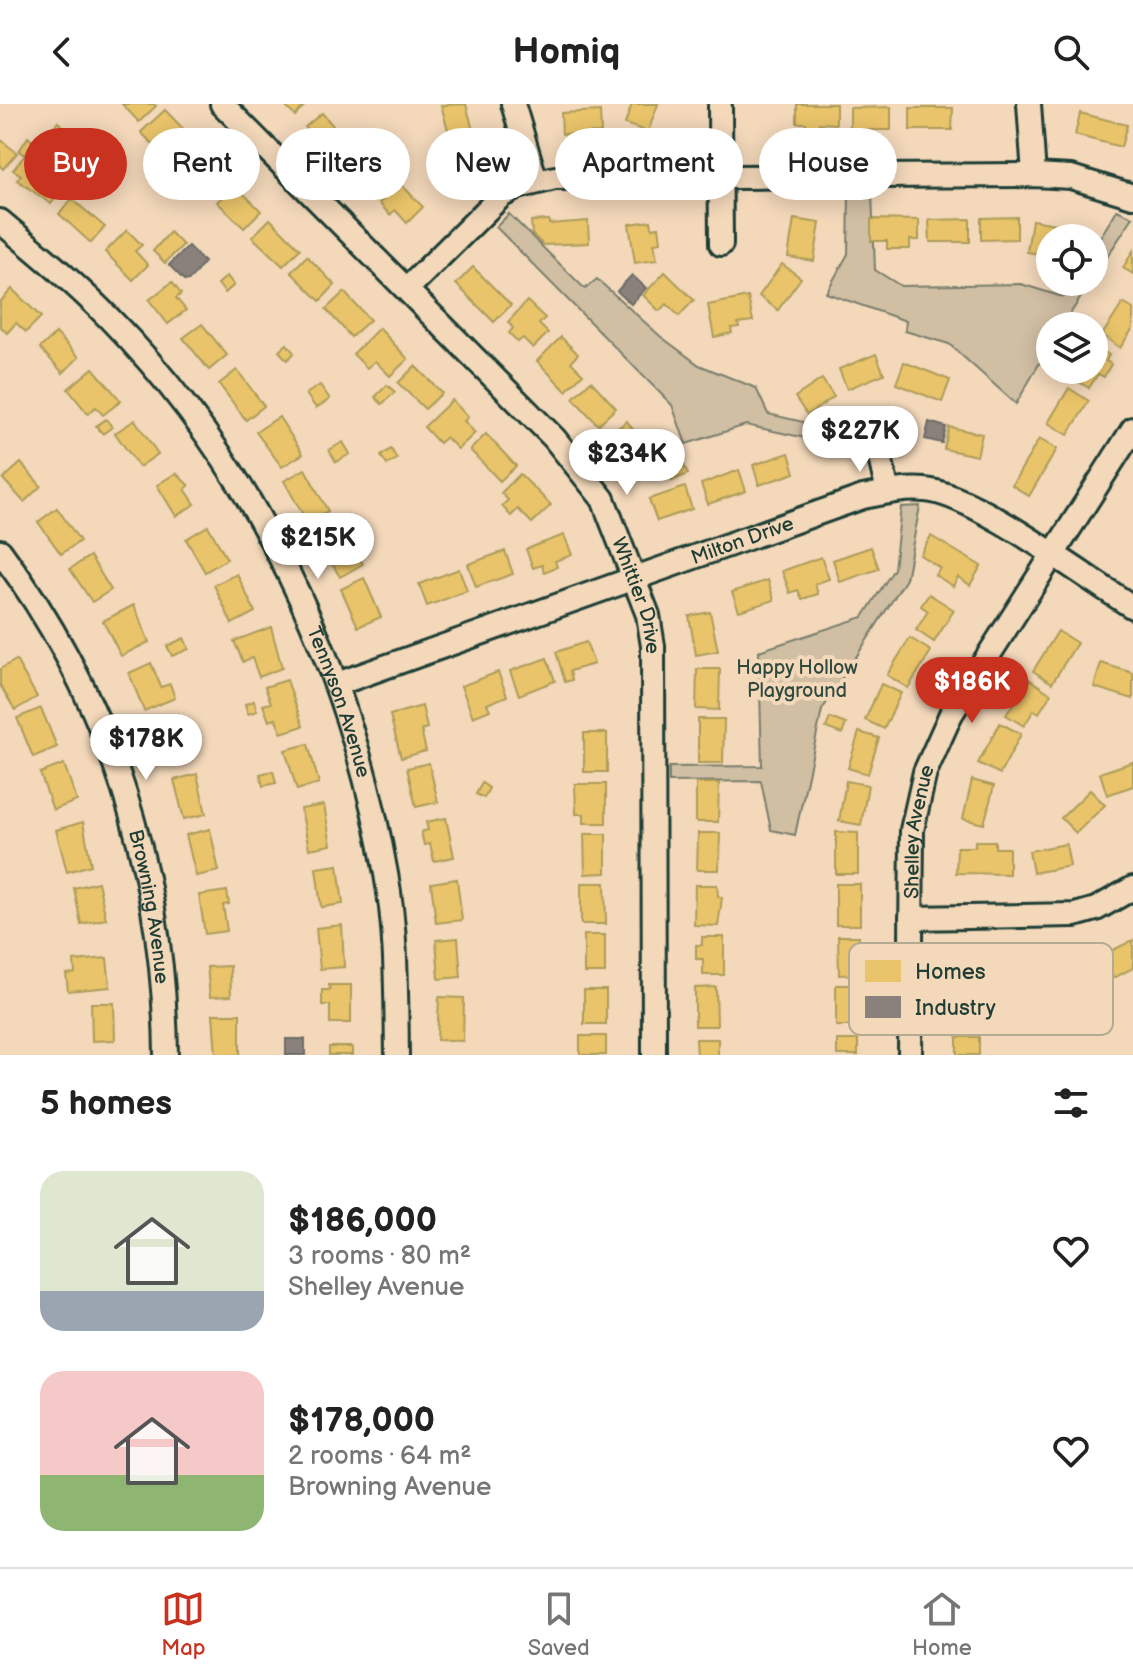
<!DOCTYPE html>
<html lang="en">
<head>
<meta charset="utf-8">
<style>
  :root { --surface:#fff; --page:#f6f6f6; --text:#222; --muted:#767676; --line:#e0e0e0; --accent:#c8321e }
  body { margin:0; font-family:"Balsamiq Sans",sans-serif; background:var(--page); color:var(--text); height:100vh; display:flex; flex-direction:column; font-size:30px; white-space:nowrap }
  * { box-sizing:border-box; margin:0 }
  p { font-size:26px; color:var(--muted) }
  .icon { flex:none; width:44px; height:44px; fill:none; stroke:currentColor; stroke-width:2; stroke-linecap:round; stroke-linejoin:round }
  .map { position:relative; height:951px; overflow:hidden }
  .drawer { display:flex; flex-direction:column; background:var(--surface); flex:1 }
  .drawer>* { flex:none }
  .guide { position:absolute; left:24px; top:24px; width:1086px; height:72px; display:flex; gap:16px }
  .fabs { position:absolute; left:1036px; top:120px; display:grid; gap:16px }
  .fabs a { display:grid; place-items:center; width:72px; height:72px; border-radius:50%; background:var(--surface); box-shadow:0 4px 20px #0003; font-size:40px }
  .price { position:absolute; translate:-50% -68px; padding:0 18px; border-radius:28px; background:#fff; color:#222; font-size:26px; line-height:52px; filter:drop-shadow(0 2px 4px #0008) }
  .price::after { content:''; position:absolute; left:50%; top:48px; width:24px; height:18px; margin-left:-12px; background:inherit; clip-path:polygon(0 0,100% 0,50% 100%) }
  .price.active { background:var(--accent); color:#fff }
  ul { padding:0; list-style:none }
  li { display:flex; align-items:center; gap:24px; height:200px; padding:0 40px }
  li span { display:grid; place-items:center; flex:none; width:224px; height:160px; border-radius:24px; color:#555 }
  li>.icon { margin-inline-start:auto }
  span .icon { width:96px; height:96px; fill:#fffc; stroke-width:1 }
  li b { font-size:34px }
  h2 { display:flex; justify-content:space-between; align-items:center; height:96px; padding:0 40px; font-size:34px }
  .pill { padding:0 28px; border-radius:36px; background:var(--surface); box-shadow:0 4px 20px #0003; font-size:28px; line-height:72px }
  .pill.active { background:var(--accent); color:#fff }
  header { display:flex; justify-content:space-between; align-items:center; height:104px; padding:0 40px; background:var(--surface); font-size:36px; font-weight:700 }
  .tab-bar { display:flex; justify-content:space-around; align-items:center; height:112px; border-top:2px solid var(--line); background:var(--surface); font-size:22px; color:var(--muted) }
  .tab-bar a { display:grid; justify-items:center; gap:4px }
  .tab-bar .active { color:var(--accent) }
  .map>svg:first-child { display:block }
  .green { fill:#d1bfa4; stroke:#787e6c; stroke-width:2 }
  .homes { fill:#e9c46a; stroke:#ac9c5a; stroke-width:2 }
  .industry { fill:#8a817c; stroke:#6a6d66; stroke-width:2 }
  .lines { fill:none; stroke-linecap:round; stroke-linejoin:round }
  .minor-casing { stroke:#1f3d34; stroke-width:28 }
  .minor { stroke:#f3d8ba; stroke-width:22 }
  .labels { text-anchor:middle; stroke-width:8; stroke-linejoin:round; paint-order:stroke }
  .street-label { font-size:20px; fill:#1f3d34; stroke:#f3d8ba }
  .park-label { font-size:20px; fill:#314a3f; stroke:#f3d8ba }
  .key { fill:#f3d8ba; stroke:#b3aa92; stroke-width:2 }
  .key-label { font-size:22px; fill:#1f3d34 }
</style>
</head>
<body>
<header><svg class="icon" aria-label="back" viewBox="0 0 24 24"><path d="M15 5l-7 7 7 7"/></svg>Homiq<svg class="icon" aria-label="search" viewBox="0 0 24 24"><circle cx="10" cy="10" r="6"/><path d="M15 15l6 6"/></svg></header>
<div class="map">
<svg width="1133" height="951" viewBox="0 0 1133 951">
  <rect width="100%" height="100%" fill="#f3d8ba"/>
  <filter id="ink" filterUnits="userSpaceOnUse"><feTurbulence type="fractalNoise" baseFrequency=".0125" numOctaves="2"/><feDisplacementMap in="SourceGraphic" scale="16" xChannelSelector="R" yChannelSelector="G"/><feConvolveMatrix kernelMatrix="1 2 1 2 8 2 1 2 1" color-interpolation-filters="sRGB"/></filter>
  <g filter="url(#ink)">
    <g class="green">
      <polygon points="849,89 872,89 875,166 901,182 1021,180 1063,193 1072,178 1091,178 1062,222 1050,222 1050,241 1016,300 949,240 905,227 906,217 826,189 848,150"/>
      <polygon points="1117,106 1133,113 1094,173 1094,143"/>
      <polygon points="509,110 585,185 597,175 660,232 699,261 756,284 768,310 847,328 846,343 746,321 686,340 672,301 496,123"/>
      <polygon points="920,402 906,475 822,606 795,731 771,726 761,677 669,678 669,663 762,662 759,547 863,513 894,465 901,403"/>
    </g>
    <g class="homes">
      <polygon points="122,0 154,0 156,2 139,18"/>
      <polygon points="283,0 306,0 295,12"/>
      <polygon points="466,0 474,30 451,37 441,1"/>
      <polygon points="632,0 658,0 648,28 625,20"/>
      <polygon points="797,0 836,0 836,20 819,19 819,26 805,26 806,19 797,19"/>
      <polygon points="891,3 891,26 850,26 850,4"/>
      <polygon points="910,4 953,4 952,26 910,26"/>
      <polygon points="165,6 194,36 177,52 162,36 155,43 141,28"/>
      <polygon points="600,7 601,29 562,30 561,9"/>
      <polygon points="322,9 345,36 330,50 305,23"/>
      <polygon points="1080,9 1127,21 1121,43 1075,31"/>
      <polygon points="58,18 82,39 68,55 43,35"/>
      <polygon points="28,33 35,39 24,51 19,47"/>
      <polygon points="0,35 17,49 3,65 0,62"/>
      <polygon points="355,41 382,71 366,86 339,56"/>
      <polygon points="196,47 202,53 206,48 217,60 213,64 224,76 208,92 198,82 192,87 178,72 182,68 178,64"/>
      <polygon points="25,51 66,81 51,100 17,76 21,71 13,66"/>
      <polygon points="395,74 423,103 407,119 395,106 390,111 379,99 384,95 379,89"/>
      <polygon points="234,80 261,107 244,124 217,98"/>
      <polygon points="72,95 105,123 91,139 59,110"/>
      <polygon points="1017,113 1017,135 981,136 981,114"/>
      <polygon points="270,115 300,145 283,162 252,133"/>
      <polygon points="794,115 820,119 814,157 788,153"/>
      <polygon points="871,115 919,116 919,136 910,136 910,145 887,145 887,137 871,137"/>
      <polygon points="970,115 970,138 930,138 929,116"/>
      <polygon points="549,116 549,120 588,117 589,139 543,141 532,130 531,117"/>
      <polygon points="1032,116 1086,125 1084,134 1050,134 1050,152 1027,148"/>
      <polygon points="651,117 652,124 659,123 661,138 654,139 657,156 635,159 629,120"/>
      <polygon points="127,126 142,141 135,147 148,161 133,176 105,148"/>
      <polygon points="170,128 183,141 165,159 153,147"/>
      <polygon points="1133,147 1133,170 1123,164"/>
      <polygon points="307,152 335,181 320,197 291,168"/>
      <polygon points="782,160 801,174 778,206 759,192"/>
      <polygon points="473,163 511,201 494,218 456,180"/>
      <polygon points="665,168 694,196 679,212 667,200 659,207 643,191"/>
      <polygon points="227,172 234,181 225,189 218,180"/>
      <polygon points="172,178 181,190 176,194 186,206 168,220 149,196"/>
      <polygon points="12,185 41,213 26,228 16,219 7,229 0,222 0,198"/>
      <polygon points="344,188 370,216 351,233 326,205"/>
      <polygon points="748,193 753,217 738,219 739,223 731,224 732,229 714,233 708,201"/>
      <polygon points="527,197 545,214 539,220 548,229 533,244 523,234 518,238 509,229 513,224 508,218"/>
      <polygon points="1123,199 1133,205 1133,224 1120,244 1102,231"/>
      <polygon points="202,220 227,251 209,266 183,234"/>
      <polygon points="379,224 408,255 390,272 375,257 367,264 353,250"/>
      <polygon points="56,229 79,253 63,269 40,244"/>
      <polygon points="561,233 578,250 571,258 583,270 566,287 537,257"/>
      <polygon points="287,240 294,249 287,256 279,247"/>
      <polygon points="1094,241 1109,251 1106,257 1111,260 1104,273 1098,270 1089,284 1070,273 1074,266 1094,266"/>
      <polygon points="876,250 884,270 847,285 839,265"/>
      <polygon points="904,258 950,276 942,298 896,280"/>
      <polygon points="415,262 442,289 425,305 398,279"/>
      <polygon points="93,264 121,297 103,311 96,303 88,310 68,285"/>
      <polygon points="237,266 264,302 246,316 219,280"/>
      <polygon points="822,275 834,293 807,311 795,293"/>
      <polygon points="591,277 616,304 598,321 573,294"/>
      <polygon points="320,281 330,295 316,304 306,290"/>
      <polygon points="387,281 395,288 382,300 375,293"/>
      <polygon points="1069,284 1089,297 1068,331 1048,319"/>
      <polygon points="452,296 468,313 464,317 475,329 458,345 446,333 439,339 424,323"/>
      <polygon points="279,313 303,350 282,363 256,328"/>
      <polygon points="106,315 112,323 103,330 96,322"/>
      <polygon points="135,316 158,350 139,363 115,329"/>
      <polygon points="627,317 649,348 631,361 609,331"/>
      <polygon points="949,323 982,330 977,352 944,345"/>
      <polygon points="486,330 516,362 500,377 470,346"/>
      <polygon points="1039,335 1057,345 1029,392 1012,381"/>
      <polygon points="343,338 350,350 336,358 329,346"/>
      <polygon points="391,345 397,355 387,361 381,352"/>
      <polygon points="789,349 795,369 759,381 753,361"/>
      <polygon points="679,350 688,370 672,377 663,357"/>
      <polygon points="21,359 41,382 24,398 3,375"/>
      <polygon points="305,365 328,407 307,418 284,377"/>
      <polygon points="739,366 746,387 708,400 701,380"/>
      <polygon points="176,369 189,382 185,385 195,400 176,412 157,381"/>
      <polygon points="520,370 551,401 532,419 518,405 511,412 502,402 508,396 501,389"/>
      <polygon points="685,383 692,405 657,417 649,395"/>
      <polygon points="57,404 80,437 61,450 38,418"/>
      <polygon points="339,419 342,424 348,421 357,435 350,438 363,460 340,473 316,433"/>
      <polygon points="208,422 227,455 205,468 186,435"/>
      <polygon points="564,431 572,451 555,457 557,463 544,468 542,461 533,464 526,445"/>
      <polygon points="931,432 981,462 970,481 958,473 953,482 935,471 940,464 920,451"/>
      <polygon points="871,443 879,465 840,478 833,456"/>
      <polygon points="505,447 513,470 476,483 468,460"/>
      <polygon points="90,452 111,486 92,498 70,465"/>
      <polygon points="821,453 829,475 815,480 818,490 802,495 798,486 790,489 782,467"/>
      <polygon points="459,465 467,487 427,502 419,480"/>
      <polygon points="237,470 255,508 232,520 214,481"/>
      <polygon points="364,474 381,513 358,523 341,485"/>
      <polygon points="768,476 774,496 739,507 732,488"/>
      <polygon points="929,490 954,506 934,538 916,526 928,507 921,502"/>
      <polygon points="134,501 149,538 121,552 103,517"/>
      <polygon points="710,508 718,547 696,551 689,512"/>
      <polygon points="271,523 282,564 259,573 252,554 243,558 234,537"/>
      <polygon points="1058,527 1077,539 1052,579 1033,567"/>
      <polygon points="184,534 189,545 172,552 167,542"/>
      <polygon points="910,534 931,547 908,584 887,571"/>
      <polygon points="586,538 594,560 570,567 572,576 565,578 556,548"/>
      <polygon points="547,554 555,577 519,591 510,567"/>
      <polygon points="16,556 37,593 15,606 0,581 0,565"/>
      <polygon points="151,559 161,583 170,580 175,594 144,607 129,569"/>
      <polygon points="1101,559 1133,569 1133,595 1094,583"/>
      <polygon points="697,565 720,565 719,606 696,605"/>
      <polygon points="498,568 507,592 487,600 490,606 473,613 461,582"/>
      <polygon points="1029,575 1051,590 1039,609 1034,606 1024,622 1006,611"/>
      <polygon points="287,576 303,622 281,629 276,615 269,617 263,601 271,599 265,583"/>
      <polygon points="881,580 901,589 884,625 865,616"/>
      <polygon points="254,597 257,607 248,610 245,600"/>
      <polygon points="422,602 427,624 421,626 426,647 401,654 390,611"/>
      <polygon points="41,604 57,643 33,653 17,614"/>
      <polygon points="178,610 192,649 171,657 154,619"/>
      <polygon points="830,614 846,620 842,630 826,624"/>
      <polygon points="698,615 724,615 723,659 698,659"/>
      <polygon points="1000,619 1021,630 1000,670 978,659"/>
      <polygon points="859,628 879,634 868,670 848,664"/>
      <rect x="584" y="629" width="23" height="39"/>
      <polygon points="308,640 319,679 297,686 285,646"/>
      <polygon points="1133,658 1133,682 1107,691 1100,669"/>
      <polygon points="429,659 438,698 416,703 407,664"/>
      <polygon points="64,660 77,697 53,706 40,669"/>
      <polygon points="273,667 276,679 263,682 260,670"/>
      <polygon points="197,670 206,710 184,715 174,676"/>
      <polygon points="972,676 994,682 984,720 963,715"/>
      <polygon points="846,677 868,681 861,721 839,717"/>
      <polygon points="482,679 489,684 484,694 476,690"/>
      <polygon points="696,679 719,679 718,718 696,718"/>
      <polygon points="575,680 606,680 606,719 584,719 584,710 576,710"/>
      <polygon points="1090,686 1105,701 1076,729 1061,714"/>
      <polygon points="324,701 331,741 309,745 301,705"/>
      <polygon points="446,714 454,753 434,757 430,740 424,741 421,728 428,726 426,718"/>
      <polygon points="83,718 91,761 67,768 56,726"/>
      <polygon points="210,725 219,767 196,772 186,731"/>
      <polygon points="836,728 858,729 858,770 836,770"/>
      <polygon points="698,729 720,729 719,766 697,766"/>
      <polygon points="584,730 606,730 606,769 585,770"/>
      <polygon points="975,737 995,737 995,744 1009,744 1009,770 956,769 957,743 975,743"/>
      <polygon points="1066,740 1070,762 1033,769 1029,747"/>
      <polygon points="338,761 343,800 321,803 316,764"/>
      <polygon points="457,775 462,816 436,819 431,779"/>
      <polygon points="98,778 106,815 81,820 74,784"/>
      <polygon points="581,779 605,779 606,820 581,820"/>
      <rect x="836" y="780" width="24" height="41"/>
      <polygon points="695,781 717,781 718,792 722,794 718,822 694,821"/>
      <polygon points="227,787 229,800 223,801 227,827 205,830 199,791"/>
      <polygon points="342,821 344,863 320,865 316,824"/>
      <rect x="584" y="831" width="21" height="38"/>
      <polygon points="838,832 859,832 859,870 839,871"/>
      <polygon points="702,833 724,833 724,871 703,871 703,855 696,855 696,841 702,841"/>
      <polygon points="458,834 461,873 439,875 436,836"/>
      <polygon points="1133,836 1133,864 1114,874 1103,851"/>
      <polygon points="107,854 110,883 68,887 66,870 75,869 74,857"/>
      <polygon points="230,862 231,892 210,893 207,863"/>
      <polygon points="329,881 351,881 351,919 330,919 330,901 322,901 322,886 330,886"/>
      <rect x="836" y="881" width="22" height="41"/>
      <polygon points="716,883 717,922 695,922 695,884"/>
      <rect x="584" y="886" width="22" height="34"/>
      <polygon points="439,893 464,894 463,937 437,936"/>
      <polygon points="91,899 114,899 115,936 92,937"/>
      <polygon points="213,910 240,910 240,951 216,951"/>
      <rect x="580" y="932" width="26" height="19"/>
      <rect x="957" y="933" width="22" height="18"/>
      <polygon points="696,935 718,935 718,951 697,951"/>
      <rect x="837" y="936" width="21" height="15"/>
      <rect x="329" y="943" width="23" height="8"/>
    </g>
    <g class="industry">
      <polygon points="188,142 204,158 191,175 185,177 169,161"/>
      <polygon points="632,171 646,184 631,200 617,187"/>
      <polygon points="929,318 946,323 942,339 925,335"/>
      <rect x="286" y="935" width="19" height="16"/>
    </g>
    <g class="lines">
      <g class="minor-casing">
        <g id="minor">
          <path id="s1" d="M222,0L554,334L603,395L648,511L653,542L654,951"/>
          <polyline points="513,0 536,77"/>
          <polyline points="1029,0 1034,71"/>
          <polyline points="720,3 721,140"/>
          <path id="s2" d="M0,117C37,148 75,179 109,214C256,363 350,564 386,770C397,829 396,891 397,951"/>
          <polyline points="407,185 501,92 518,83 555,74 1034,71 1071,73 1133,92"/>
          <polyline points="877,341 888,388"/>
          <path id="s3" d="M0,447C110,594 164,768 166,951"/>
          <path id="s4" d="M337,580L863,393C883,389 904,384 925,386C973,389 1086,474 1133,503"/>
          <polyline points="911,814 1075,811 1096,805 1133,784"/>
          <path id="s5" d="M910,951L912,726L925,668L951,610L1133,325"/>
        </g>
      </g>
      <use href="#minor" class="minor"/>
    </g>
  </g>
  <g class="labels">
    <g class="street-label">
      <text dy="7" stroke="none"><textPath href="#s4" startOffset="430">Milton Drive</textPath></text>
      <text dy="7" stroke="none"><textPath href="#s1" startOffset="652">Whittier Drive</textPath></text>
      <text dy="7" stroke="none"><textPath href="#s2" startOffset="598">Tennyson Avenue</textPath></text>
      <text dy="7" stroke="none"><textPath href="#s5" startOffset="224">Shelley Avenue</textPath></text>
      <text dy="7" stroke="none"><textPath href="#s3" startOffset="390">Browning Avenue</textPath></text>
    </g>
    <g class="park-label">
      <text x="797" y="570">Happy Hollow<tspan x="797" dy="23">Playground</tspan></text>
    </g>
  </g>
  <rect x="849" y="839" width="264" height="92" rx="12" class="key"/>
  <rect x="865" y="856" width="36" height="22" fill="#e9c46a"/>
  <rect x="865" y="892" width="36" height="22" fill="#8a817c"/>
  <g class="key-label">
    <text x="915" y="875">Homes</text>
    <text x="915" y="911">Industry</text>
  </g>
</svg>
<div class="fabs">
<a><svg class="icon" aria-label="locate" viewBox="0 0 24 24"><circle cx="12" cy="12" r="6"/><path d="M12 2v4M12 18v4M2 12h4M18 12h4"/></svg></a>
<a><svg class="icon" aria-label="layers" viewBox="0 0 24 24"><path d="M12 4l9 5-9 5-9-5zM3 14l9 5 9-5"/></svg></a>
</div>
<b class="price" style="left:860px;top:370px">$227K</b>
<b class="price" style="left:627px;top:393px">$234K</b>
<b class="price" style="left:318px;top:477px">$215K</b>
<b class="price active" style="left:972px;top:621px">$186K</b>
<b class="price" style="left:146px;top:678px">$178K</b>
<div class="guide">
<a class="pill active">Buy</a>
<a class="pill">Rent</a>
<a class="pill">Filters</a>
<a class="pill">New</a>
<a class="pill">Apartment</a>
<a class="pill">House</a>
</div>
</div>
<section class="drawer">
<h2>5 homes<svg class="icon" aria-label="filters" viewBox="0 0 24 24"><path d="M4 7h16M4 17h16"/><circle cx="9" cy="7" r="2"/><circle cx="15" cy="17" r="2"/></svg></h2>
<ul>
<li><span style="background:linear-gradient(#dfe7d0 75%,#9aa5b1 0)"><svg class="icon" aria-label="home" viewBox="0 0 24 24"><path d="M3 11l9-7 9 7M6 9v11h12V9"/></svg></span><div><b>$186,000</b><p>3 rooms · 80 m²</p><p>Shelley Avenue</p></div><svg class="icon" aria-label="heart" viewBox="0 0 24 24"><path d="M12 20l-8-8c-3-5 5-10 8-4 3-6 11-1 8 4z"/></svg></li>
<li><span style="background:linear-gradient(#f6c9c9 65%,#8fb573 0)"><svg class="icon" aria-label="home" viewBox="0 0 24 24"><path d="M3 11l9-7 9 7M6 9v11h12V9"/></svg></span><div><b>$178,000</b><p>2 rooms · 64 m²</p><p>Browning Avenue</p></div><svg class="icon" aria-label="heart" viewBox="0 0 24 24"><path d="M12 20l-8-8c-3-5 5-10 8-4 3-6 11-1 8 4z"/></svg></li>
</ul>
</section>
<nav class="tab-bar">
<a class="active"><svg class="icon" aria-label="map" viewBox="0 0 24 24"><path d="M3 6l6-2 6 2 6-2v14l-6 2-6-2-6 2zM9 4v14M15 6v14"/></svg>Map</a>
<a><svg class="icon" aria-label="saved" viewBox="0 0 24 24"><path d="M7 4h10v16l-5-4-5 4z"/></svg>Saved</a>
<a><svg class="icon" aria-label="home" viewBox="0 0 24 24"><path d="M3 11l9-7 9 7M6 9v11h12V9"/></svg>Home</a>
</nav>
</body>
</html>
